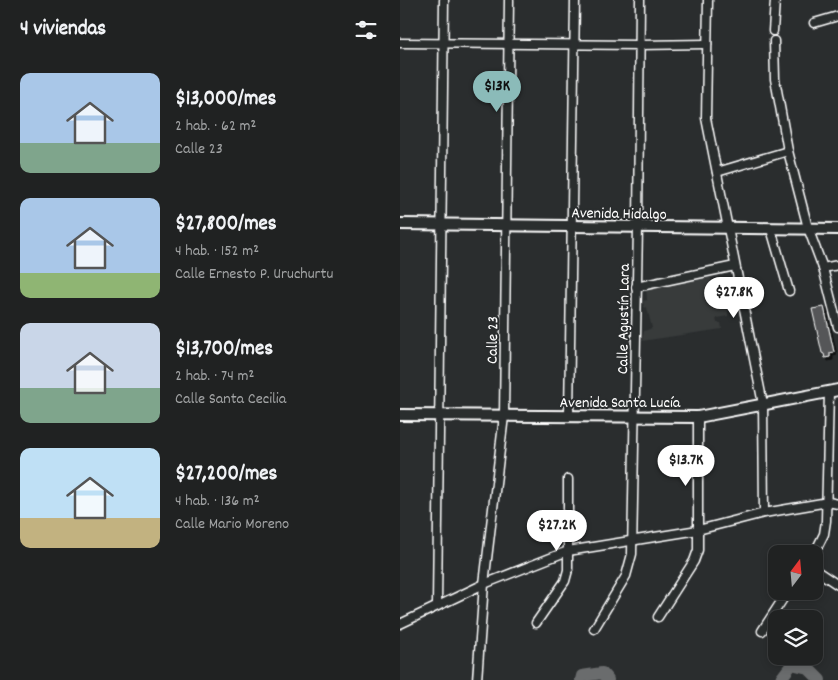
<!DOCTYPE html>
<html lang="es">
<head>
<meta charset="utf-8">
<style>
  :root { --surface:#202222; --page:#2d2f2f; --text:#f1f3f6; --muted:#a2a4a5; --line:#3d3f40; --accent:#8bbbb9 }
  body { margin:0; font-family:Dekko,sans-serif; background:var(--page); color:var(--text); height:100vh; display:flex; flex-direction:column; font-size:19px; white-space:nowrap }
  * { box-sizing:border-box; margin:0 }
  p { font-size:16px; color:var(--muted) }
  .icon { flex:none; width:28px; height:28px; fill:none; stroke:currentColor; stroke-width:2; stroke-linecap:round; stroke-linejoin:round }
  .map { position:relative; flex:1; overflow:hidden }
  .drawer { display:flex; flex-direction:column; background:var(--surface); width:400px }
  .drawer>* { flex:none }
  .needle { width:32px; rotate:16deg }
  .fabs { position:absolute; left:368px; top:545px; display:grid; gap:10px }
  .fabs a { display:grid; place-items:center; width:55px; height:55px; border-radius:10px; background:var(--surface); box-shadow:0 2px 8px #0003,0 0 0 1px var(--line); font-size:25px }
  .price { position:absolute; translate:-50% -42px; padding:0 11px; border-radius:18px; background:#fff; color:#222; font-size:16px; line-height:32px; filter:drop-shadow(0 1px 2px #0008) }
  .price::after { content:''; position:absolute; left:50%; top:30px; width:15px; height:11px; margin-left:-8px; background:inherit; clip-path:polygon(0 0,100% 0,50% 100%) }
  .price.current { background:var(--accent); color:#111 }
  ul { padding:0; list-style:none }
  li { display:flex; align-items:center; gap:15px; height:125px; padding:0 20px }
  li span { display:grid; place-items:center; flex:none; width:140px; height:100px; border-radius:10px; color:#555 }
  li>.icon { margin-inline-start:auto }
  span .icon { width:60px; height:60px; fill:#fffc; stroke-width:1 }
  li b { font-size:21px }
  h2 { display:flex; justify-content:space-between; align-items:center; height:60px; padding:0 20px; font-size:21px }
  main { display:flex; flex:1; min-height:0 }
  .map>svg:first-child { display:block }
  .built { fill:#373a3b }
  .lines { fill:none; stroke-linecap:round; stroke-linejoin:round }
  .river { stroke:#6a6c6d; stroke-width:12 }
  .building { fill:#555758; stroke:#fff; filter:url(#shadow) }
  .street-casing { stroke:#fff; stroke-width:11 }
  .secondary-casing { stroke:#fff; stroke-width:14 }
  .street { stroke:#2a2d2e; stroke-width:8 }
  .secondary { stroke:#2a2d2e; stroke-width:10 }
  .labels { text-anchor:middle; stroke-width:4; stroke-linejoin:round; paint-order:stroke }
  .street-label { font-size:16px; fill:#fff; stroke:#2a2d2e }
</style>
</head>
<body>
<main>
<section class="drawer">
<h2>4 viviendas<svg class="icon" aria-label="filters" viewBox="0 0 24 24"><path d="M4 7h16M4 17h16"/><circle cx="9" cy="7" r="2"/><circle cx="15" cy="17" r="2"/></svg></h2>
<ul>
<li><span style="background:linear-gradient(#a9c7e8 70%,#7fa58c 0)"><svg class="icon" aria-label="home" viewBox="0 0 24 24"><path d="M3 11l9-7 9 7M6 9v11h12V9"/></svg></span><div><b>$13,000/mes</b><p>2 hab. · 62 m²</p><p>Calle 23</p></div></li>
<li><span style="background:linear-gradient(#a9c7e8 75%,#8fb573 0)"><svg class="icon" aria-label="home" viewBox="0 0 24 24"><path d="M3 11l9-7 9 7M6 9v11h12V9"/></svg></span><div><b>$27,800/mes</b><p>4 hab. · 152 m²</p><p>Calle Ernesto P. Uruchurtu</p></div></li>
<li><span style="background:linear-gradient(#c9d6e8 65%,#7fa58c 0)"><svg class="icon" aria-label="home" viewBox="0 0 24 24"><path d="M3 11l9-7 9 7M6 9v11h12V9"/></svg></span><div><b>$13,700/mes</b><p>2 hab. · 74 m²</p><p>Calle Santa Cecilia</p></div></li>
<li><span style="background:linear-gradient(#bfe0f5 70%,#c2b280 0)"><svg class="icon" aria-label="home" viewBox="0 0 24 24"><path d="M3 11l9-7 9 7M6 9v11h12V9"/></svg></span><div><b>$27,200/mes</b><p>4 hab. · 136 m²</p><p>Calle Mario Moreno</p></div></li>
</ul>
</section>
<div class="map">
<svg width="438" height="680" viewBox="0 0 438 680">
  <defs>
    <filter id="shadow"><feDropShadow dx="3" dy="3" stdDeviation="0" flood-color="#0009"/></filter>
  </defs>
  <rect width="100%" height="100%" fill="#2a2d2e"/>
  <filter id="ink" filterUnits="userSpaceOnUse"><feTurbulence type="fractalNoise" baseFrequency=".02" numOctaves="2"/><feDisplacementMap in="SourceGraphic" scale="10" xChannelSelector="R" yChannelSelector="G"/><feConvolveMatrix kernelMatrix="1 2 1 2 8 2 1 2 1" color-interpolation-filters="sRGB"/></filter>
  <g filter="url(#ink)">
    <polygon class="built" points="310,275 312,281 321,279 323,284 325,284 332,310 328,311 328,316 316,318 317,323 321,323 322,329 242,341 244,331 252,328 247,308 244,307 243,301 247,300 246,287"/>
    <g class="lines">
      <g class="river">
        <polyline points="181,680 182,676 202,673 208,680"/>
        <polyline points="380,680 392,664 408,668 420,680"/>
      </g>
    </g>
    <polygon class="building" points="424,307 434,352 430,353 430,357 425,358 424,354 422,353 412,309"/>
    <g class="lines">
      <g class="street-casing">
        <g id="street">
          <polyline points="308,0 306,118 363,404 364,513"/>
          <polyline points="414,23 438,16"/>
          <polyline points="373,31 375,0"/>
          <polyline points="374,41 375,79 388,151 408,228 423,268 438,327"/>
          <polyline points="0,43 239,45 307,44"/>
          <polyline points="317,172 388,151"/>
          <polyline points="371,229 389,291"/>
          <polyline points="423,268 438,265"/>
          <polyline points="236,287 335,266"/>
          <polyline points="169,416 175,0"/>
          <polyline points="414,554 424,534 426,521 429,392"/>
          <polyline points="414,569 438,585"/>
          <polyline points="37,606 44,0"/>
          <polyline points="258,617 294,561 298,550 298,417"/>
          <polyline points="136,623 165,581 168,570 168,479"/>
          <polyline points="0,624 84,584 168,551 298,530 364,513 428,502 438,504"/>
          <polyline points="194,629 226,576 232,554 238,227 240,0"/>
          <polyline points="362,631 388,591"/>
          <polyline points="77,680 84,584 104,416 109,0"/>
        </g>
      </g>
      <g class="secondary-casing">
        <g id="secondary">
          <polyline points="0,224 438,229"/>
          <polyline points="0,415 298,417 438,390"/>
        </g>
      </g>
      <use href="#street" class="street"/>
      <use href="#secondary" class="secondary"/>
    </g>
  </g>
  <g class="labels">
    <g class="street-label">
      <text transform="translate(219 212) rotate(1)" y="6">Avenida Hidalgo</text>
      <text transform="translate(222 319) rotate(-89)" y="6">Calle Agustín Lara</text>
      <text transform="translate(91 340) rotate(-89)" y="6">Calle 23</text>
      <text x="220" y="407">Avenida Santa Lucía</text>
    </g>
  </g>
</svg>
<div class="fabs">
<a><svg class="needle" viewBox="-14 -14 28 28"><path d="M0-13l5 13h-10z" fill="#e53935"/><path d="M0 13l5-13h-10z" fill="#a2a4a5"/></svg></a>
<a><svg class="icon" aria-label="layers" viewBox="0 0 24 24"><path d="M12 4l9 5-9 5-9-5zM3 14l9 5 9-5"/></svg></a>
</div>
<b class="price current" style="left:97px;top:113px">$13K</b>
<b class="price" style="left:334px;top:319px">$27.8K</b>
<b class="price" style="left:286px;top:487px">$13.7K</b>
<b class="price" style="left:157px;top:552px">$27.2K</b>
</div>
</main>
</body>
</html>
